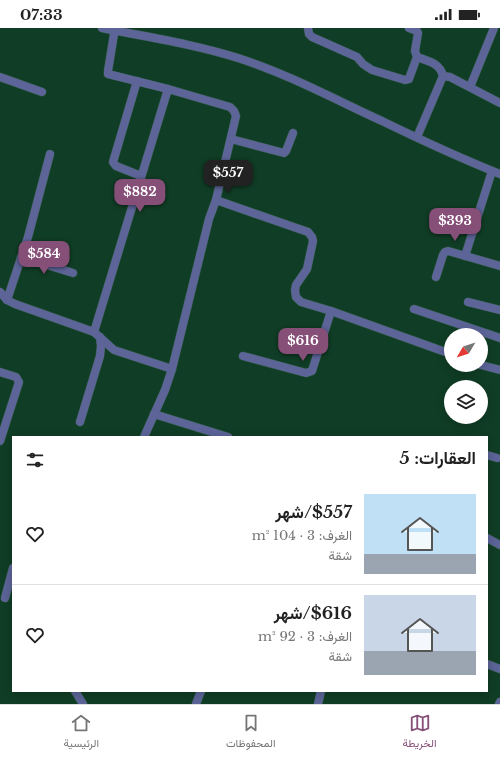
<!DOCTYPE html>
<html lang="ar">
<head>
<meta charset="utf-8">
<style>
  :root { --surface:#fff; --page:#f6f6f6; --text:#222; --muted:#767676; --line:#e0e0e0; --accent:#854f78 }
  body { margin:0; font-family:"Libre Baskerville",Vazirmatn,serif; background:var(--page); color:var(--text); direction:rtl; height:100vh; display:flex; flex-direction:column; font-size:15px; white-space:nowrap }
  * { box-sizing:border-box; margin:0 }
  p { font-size:13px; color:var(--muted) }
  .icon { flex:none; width:22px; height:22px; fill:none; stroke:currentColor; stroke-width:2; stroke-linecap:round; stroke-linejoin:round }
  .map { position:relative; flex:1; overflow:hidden; direction:ltr }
  .sheet { position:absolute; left:12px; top:408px; width:476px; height:256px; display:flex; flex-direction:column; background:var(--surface); border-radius:0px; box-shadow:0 2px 10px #0003; direction:rtl }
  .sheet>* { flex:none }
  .needle { width:26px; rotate:231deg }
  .controls { position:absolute; left:444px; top:300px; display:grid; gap:8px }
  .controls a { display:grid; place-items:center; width:44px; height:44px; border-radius:50%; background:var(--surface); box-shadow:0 2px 10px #0003; font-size:20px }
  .price { position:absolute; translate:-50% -34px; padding:0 9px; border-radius:8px; background:var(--accent); color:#fff; font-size:13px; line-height:26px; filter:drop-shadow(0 1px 2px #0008) }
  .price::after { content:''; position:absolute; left:50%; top:24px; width:12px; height:9px; margin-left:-6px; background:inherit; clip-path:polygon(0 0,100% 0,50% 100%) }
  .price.current { background:#222; color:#fff }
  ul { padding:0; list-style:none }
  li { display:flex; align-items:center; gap:12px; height:100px; padding:0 12px }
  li+li { border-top:1px solid var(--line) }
  li span { display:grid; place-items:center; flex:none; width:112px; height:80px; border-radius:0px; color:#555 }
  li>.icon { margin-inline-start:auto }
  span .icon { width:48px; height:48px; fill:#fffc; stroke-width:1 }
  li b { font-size:17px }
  h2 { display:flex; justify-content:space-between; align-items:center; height:48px; padding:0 12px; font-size:17px }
  .status { display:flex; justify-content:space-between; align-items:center; height:28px; padding:0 20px; background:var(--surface); direction:ltr }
  .status svg { height:11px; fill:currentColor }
  .dock { display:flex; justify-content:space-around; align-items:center; height:56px; border-top:1px solid var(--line); background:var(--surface); font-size:11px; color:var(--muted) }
  .dock a { display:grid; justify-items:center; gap:2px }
  .dock .current { color:var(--accent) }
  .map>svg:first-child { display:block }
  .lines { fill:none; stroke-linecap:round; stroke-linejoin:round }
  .minor-casing { stroke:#305a43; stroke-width:9 }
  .minor { stroke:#5c6498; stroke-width:8 }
</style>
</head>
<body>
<div class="status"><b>07:33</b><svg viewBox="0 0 49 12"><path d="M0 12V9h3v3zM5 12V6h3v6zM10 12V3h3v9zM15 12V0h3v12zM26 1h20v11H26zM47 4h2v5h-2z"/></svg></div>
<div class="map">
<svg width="500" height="676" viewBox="0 0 500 676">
  <rect width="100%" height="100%" fill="#103d25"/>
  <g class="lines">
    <g class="minor-casing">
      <g id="minor">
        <path d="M102,0C147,9 194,16 238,30C288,46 334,71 382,93C421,112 460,130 500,146"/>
        <polyline points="115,0 108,43 108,46 168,61 230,79 234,83 236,88 216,172 209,191 172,341 165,362 144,409"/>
        <polyline points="308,0 309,6 312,9 357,29 363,36 372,42 405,52 409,51 410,48 417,29 415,23 418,5 417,3 409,0"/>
        <path d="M417,29C428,33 440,35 443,48"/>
        <polyline points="0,49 42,64"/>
        <polyline points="137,53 113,134 116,138 141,148"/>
        <polyline points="470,59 494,0"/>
        <polyline points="417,109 443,48 450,49 500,75"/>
        <polyline points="231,111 284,125 286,123 293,105"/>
        <polyline points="216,172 308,204 312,209 313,213 307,241 296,257 295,262 296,269 301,274 331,283 451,326"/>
        <polyline points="465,228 492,143"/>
        <polyline points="21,229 73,245"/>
        <polyline points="436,249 443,227 445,224 448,223 500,238"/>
        <polyline points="0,264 7,272 15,276 94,304 114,322 172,341"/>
        <polyline points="7,272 28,209 50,126"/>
        <polyline points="468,274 500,282"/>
        <polyline points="414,281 500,310"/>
        <polyline points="94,304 168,61"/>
        <polyline points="243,328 306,345 312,343 331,283"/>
        <polyline points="481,337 500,342"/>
        <polyline points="0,344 16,349 19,354 0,413"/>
        <polyline points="154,386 228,409"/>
        <polyline points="80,394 100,328 101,318 100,309"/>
        <polyline points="487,427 497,430"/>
        <polyline points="487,510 500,517"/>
        <polyline points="5,570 13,540"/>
        <polyline points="487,636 500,641"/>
        <polyline points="75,663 83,676"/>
        <polyline points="196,676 201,663"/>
        <polyline points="318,676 321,663"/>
        <polyline points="499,676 500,674"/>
      </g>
    </g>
    <use href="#minor" class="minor"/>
  </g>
</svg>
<div class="controls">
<a><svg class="needle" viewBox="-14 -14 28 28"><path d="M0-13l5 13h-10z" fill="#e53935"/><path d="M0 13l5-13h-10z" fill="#767676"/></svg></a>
<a><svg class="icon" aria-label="layers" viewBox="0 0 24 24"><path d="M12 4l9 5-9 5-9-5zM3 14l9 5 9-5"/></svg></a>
</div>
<b class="price current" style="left:228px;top:166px">$557</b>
<b class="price" style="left:140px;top:185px">$882</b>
<b class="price" style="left:455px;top:214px">$393</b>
<b class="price" style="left:44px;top:247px">$584</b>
<b class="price" style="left:303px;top:334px">$616</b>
<section class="sheet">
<h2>العقارات: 5<svg class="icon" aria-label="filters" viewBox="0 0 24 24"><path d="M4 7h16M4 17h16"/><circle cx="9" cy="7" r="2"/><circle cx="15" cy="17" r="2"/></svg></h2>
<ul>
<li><span style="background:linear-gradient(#bfe0f5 75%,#9aa5b1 0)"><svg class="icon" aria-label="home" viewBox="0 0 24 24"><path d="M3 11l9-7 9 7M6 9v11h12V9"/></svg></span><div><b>$557/شهر</b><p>الغرف: 3 · 104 m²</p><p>شقة</p></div><svg class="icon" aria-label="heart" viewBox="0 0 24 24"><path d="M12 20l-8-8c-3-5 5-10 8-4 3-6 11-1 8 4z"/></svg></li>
<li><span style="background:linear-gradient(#c9d6e8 70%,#9aa5b1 0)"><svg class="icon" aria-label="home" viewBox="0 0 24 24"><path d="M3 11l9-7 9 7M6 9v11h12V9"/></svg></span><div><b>$616/شهر</b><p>الغرف: 3 · 92 m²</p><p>شقة</p></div><svg class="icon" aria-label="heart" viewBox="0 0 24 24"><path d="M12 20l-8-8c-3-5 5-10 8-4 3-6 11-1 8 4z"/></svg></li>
</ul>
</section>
</div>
<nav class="dock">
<a class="current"><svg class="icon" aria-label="map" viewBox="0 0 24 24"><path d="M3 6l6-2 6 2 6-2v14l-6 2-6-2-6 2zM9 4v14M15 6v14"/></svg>الخريطة</a>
<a><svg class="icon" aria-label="saved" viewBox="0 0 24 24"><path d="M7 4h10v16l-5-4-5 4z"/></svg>المحفوظات</a>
<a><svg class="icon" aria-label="home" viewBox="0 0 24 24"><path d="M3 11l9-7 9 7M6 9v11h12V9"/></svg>الرئيسية</a>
</nav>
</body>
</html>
